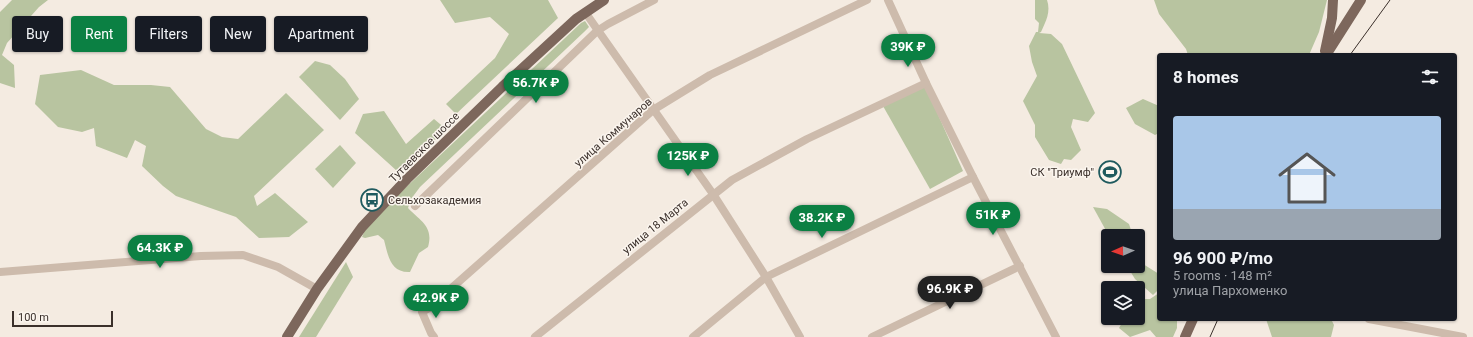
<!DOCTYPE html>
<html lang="en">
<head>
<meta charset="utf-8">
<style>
  :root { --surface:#171b24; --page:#20242c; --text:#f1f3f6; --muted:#9ea1a6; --line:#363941; --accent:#0b8043 }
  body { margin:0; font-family:Roboto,sans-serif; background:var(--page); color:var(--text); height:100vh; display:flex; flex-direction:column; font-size:15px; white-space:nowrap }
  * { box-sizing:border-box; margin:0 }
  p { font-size:13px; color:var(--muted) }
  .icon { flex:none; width:22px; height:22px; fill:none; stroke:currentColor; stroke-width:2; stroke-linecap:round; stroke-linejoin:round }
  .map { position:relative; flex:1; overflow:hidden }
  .details { position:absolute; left:1157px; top:53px; width:300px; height:268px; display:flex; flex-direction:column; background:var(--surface); border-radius:4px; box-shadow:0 1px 3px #0004 }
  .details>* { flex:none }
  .banner { position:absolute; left:12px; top:16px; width:380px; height:36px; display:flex; gap:8px }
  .needle { width:26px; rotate:268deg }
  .buttons { position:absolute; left:1101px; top:229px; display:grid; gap:8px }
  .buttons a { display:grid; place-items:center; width:44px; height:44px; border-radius:4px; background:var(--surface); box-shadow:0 1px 3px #0004; font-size:20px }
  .scale { position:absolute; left:12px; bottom:10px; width:101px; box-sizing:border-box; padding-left:4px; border:2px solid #3b302b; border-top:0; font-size:11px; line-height:14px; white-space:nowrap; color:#3b302b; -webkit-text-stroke:3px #fbf5ee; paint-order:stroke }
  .price { position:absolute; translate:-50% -34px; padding:0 9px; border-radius:14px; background:var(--accent); color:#fff; font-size:13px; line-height:26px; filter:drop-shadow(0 1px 2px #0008) }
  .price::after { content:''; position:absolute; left:50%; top:24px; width:12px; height:9px; margin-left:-6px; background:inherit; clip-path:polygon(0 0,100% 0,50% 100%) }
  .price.active { background:#222; color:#fff }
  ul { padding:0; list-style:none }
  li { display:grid; align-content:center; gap:8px; height:212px; padding:0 16px }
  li+li { border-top:1px solid var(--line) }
  li span { display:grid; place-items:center; height:124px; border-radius:4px; color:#555 }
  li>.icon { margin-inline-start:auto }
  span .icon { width:72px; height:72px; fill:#fffc; stroke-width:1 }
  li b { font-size:17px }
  h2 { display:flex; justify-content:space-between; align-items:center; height:48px; padding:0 16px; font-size:17px }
  .tag { padding:0 14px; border-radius:4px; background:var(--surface); box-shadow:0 1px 3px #0004; font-size:14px; line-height:36px }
  .tag.active { background:var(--accent); color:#fff }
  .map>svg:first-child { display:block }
  .green { fill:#b8c4a0 }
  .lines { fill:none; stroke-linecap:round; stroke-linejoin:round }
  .minor { stroke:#cdbbac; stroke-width:8 }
  .primary { stroke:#7d675c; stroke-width:10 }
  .tram { stroke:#3b302b; stroke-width:1 }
  .labels { text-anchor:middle; stroke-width:3; stroke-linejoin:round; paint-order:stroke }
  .street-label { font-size:11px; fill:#3b302b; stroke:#fbf5ee }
  .poi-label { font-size:11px; fill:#3b302b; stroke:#fbf5ee; text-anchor:end }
</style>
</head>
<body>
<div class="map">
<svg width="1473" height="337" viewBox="0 0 1473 337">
  <rect width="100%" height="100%" fill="#f4ebe1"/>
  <g class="green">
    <polygon points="12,0 48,0 39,7 7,43 2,55 14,65 15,88 0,83 0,12"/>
    <polygon points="440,0 548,0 558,18 456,114 446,104 495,58 509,34 490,17 455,23"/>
    <path d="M1035,0H1047C1051,12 1046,21 1041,32L1039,33L1051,34L1062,44L1095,113L1088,122L1073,119L1071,127L1081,150L1071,160L1064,159L1061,164L1049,160L1035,137V125L1023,101L1037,76L1032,62L1029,46L1036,32H1038L1039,23L1035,19Z"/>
    <polygon points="1154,0 1327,0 1319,32 1309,55 1188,55 1186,49 1159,14"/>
    <path d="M585,21L589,27L584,32L420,187L411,199L408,208C420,221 434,226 428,247L419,253L410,272C390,273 388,255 384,240L378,235L365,238L362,237L366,228L403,190L581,23Z"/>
    <polygon points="315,61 330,65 345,79 359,99 340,120 299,77"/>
    <polygon points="81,70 114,85 151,85 170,87 206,129 222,137 238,139 286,93 324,130 254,196 257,206 275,193 308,222 289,237 259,238 236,217 176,196 163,186 142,166 146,146 135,140 127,158 96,146 94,128 82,132 58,127 35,104 40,75"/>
    <polygon points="925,85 963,171 930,189 883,106"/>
    <polygon points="1143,99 1159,106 1159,133 1155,135 1135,124 1126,108"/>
    <polygon points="384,111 406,144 434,119 446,129 406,169 397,171 355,133 363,114"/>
    <polygon points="340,145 356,163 333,188 315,169"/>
    <polygon points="1093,207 1107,209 1129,224 1133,236 1109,236"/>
    <polygon points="1138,251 1143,264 1159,274 1159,289 1153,295 1135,279 1127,266 1138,266"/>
    <polygon points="346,262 353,277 316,337 299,337"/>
    <polygon points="1159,293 1159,319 1177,319 1177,328 1173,337 1156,337 1150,330 1130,337 1119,328 1125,318 1138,318 1138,299 1150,299"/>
    <polygon points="1266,319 1331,319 1334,325 1331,337 1272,337"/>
  </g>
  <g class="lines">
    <g class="minor">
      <polyline points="888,0 926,83 973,177 1056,337"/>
      <polyline points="585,12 713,194 766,277 800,337"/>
      <polyline points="415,206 597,31 608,24 654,0"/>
      <polyline points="0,272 201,256 243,255 278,267 317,289"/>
      <polyline points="1369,319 1463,337"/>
      <polyline points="434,337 431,333 422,312 429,308 653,110 710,75 867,0"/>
      <polyline points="535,337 732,180 807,139 926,83"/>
      <polyline points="693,337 766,277 973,177"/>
      <polyline points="872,337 1020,266"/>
    </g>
    <g class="primary">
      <polyline points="1325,51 1332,18 1333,0"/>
      <polyline points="1326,55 1361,0"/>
      <polyline points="287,337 317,289 362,227 407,179 502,87 576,19 604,0"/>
      <polyline points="1185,337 1193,319"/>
    </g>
    <g class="tram">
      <polyline points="1350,55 1390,0"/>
      <polyline points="1210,337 1218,319"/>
    </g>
  </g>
  <defs>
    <g id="stadium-ring" transform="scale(1.15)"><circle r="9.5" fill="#fbf5ee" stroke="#1f5a5e" stroke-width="1.5"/><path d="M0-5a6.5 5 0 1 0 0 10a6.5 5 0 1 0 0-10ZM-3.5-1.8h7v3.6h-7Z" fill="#1f5a5e"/></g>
    <g id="bus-ring" transform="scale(1.15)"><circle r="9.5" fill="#fbf5ee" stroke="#1f5a5e" stroke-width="1.5"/><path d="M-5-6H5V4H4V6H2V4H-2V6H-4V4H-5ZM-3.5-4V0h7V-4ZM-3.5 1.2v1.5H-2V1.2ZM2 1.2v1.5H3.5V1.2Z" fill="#1f5a5e"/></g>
  </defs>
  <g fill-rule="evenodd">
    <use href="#stadium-ring" x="1110" y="172"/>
    <use href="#bus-ring" x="372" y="200"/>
  </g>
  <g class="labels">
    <g class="street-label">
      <text transform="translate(613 132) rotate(-41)" y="4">улица Коммунаров</text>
      <text transform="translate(424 147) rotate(-45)" y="4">Тутаевское шоссе</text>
      <text transform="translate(655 226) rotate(-39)" y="4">улица 18 Марта</text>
    </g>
    <g class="poi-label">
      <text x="1094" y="176">СК "Триумф"</text>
      <text x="388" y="204" text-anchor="start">Сельхозакадемия</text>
    </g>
  </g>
</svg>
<div class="buttons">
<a><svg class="needle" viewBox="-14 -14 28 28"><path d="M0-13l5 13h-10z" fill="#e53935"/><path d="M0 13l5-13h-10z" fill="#9ea1a6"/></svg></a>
<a><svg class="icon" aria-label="layers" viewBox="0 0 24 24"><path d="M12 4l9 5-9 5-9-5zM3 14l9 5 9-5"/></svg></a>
</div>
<div class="scale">100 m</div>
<b class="price" style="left:908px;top:68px">39K ₽</b>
<b class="price" style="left:536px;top:104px">56.7K ₽</b>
<b class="price" style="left:688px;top:177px">125K ₽</b>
<b class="price" style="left:993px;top:236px">51K ₽</b>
<b class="price" style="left:822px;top:239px">38.2K ₽</b>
<b class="price" style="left:160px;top:269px">64.3K ₽</b>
<b class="price active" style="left:950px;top:310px">96.9K ₽</b>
<b class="price" style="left:436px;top:319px">42.9K ₽</b>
<div class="banner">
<a class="tag">Buy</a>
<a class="tag active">Rent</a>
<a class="tag">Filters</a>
<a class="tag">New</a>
<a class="tag">Apartment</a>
</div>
<section class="details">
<h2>8 homes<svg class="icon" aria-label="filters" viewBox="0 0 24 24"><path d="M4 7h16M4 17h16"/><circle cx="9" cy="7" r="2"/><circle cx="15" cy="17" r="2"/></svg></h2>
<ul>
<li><span style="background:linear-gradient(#a9c7e8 75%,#9aa5b1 0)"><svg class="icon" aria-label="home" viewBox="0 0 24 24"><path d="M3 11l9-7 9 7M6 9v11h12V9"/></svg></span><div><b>96 900 ₽/mo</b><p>5 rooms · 148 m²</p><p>улица Пархоменко</p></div></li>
</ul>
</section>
</div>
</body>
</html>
